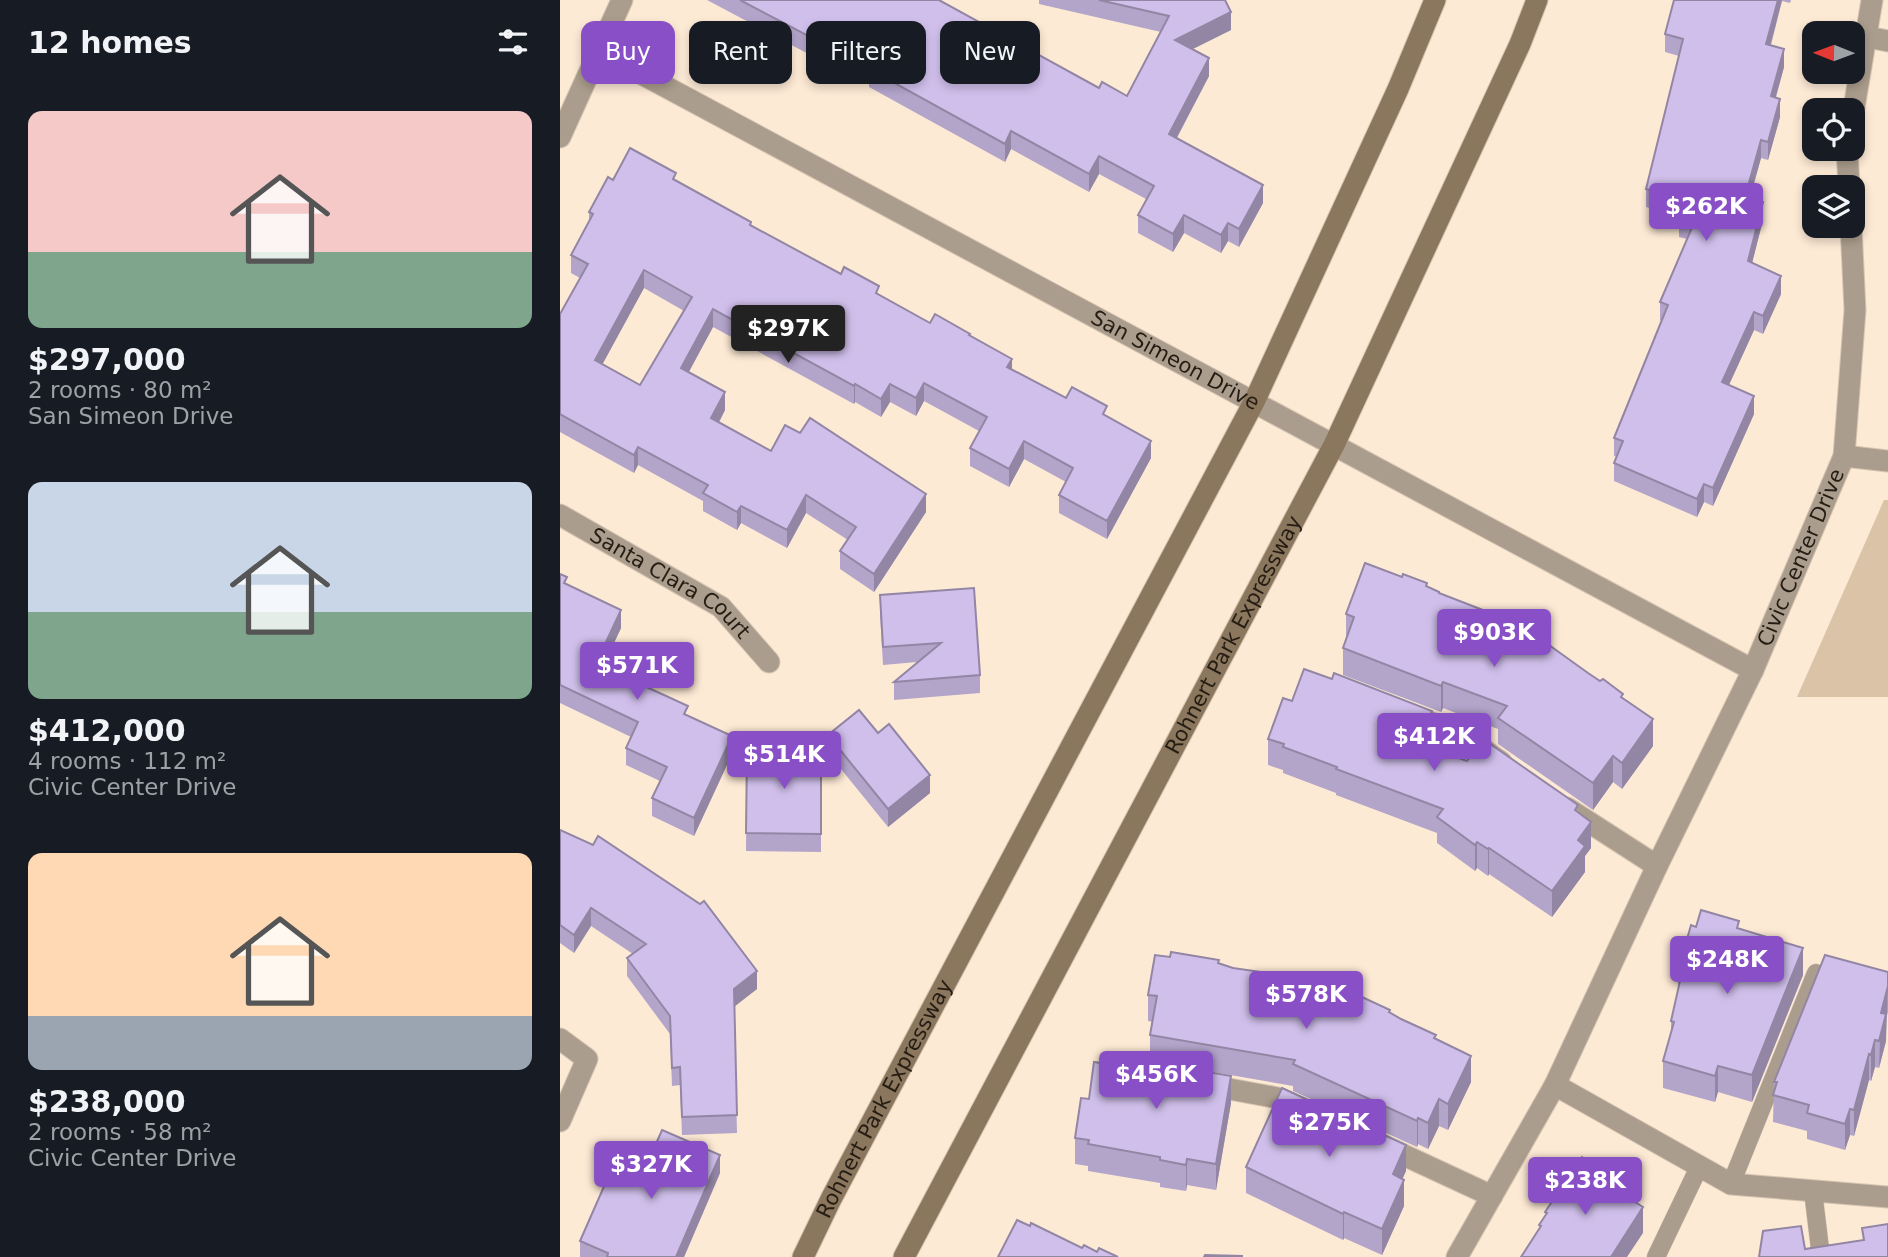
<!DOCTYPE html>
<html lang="en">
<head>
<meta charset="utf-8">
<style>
  :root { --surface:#171b24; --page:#242831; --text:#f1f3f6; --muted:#9ea1a6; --accent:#884fc6 }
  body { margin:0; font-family:"DejaVu Sans",sans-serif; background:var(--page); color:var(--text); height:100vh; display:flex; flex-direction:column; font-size:26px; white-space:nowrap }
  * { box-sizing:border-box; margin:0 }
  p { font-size:23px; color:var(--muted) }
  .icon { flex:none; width:38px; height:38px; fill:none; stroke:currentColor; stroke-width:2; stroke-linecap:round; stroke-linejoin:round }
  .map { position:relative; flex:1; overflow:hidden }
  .side { display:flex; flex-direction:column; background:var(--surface); width:560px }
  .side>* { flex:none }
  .hud { position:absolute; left:21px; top:21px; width:665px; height:63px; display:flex; gap:14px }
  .needle { width:46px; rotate:271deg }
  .fabs { position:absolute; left:1242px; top:21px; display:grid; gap:14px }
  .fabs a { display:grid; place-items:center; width:63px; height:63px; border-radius:14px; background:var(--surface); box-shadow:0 4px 10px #0003; font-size:35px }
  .price { position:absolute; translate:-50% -60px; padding:0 16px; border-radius:7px; background:var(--accent); color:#fff; font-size:23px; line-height:46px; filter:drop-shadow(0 2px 4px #0008) }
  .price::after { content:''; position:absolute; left:50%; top:42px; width:21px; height:16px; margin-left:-10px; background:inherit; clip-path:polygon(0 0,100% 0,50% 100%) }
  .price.on { background:#222; color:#fff }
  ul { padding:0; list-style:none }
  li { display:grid; align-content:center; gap:14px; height:371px; padding:0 28px }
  li span { display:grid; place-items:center; height:217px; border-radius:14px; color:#555 }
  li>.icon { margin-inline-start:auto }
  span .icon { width:126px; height:126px; fill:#fffc; stroke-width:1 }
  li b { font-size:30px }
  h2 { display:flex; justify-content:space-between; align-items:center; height:84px; padding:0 28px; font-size:30px }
  .chip { padding:0 24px; border-radius:14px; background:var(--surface); box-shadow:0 4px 10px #0003; font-size:24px; line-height:63px }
  .chip.on { background:var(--accent); color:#fff }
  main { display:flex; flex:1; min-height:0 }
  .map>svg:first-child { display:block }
  .green { fill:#dbc3a7 }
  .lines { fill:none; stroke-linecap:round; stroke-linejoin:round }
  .lane-casing { stroke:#d6c5b2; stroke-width:19 }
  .street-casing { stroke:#d6c5b2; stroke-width:23 }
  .secondary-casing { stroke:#d6c5b2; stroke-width:23 }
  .lane { stroke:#ab9d8d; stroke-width:18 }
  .street { stroke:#ab9d8d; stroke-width:21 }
  .secondary { stroke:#8b765e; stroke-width:21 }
  .wall { fill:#b3a4ca; fill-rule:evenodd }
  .shaded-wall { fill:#9286a4 }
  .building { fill:#d0bfeb; stroke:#9286a4; stroke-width:2; fill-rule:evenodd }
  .labels { text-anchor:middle; stroke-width:6; stroke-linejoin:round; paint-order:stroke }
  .street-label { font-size:21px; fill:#251d13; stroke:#fff }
</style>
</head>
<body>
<main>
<section class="side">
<h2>12 homes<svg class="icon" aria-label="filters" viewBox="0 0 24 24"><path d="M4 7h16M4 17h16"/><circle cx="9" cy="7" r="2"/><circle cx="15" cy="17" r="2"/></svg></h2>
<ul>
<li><span style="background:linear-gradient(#f6c9c9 65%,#7fa58c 0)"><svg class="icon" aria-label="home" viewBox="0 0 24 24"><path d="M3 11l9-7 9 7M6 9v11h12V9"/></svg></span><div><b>$297,000</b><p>2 rooms · 80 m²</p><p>San Simeon Drive</p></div></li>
<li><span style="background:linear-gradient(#c9d6e8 60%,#7fa58c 0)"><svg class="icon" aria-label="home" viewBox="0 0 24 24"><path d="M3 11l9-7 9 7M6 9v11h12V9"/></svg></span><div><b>$412,000</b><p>4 rooms · 112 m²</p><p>Civic Center Drive</p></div></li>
<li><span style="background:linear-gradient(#ffd9b3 75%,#9aa5b1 0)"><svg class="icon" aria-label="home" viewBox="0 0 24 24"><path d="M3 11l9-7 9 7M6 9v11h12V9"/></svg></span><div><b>$238,000</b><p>2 rooms · 58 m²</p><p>Civic Center Drive</p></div></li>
</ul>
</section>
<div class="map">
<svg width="1328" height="1257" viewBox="0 0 1328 1257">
  <rect width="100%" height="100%" fill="#fdead5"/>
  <polygon class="green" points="1324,500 1328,500 1328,697 1237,697"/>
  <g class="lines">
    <g class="lane-casing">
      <g id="lane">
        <polyline points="1171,1184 1256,973"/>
        <polyline points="1253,1191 1261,1257"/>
        <polyline points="1096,1257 1139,1167"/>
      </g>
    </g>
    <g class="street-casing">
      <g id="street">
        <polyline points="1307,37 1328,41"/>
        <path id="s1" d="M39,51L1193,670"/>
        <polyline points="1293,114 1312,0"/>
        <polyline points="0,137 62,0"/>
        <polyline points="1287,149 1289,187"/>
        <polyline points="1284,456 1328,461"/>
        <path id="s2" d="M0,515L161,607L209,662"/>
        <polyline points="846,713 901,734 941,762"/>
        <polyline points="1007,808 1097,866"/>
        <polyline points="0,1039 27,1059 0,1121"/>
        <polyline points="642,1084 718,1098 743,1109"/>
        <polyline points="995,1085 1171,1184 1328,1197"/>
        <polyline points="820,1144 932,1196"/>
        <path id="s3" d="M897,1257L995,1085L1097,866L1193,670L1284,456L1295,310L1291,226"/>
      </g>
    </g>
    <g class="secondary-casing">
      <g id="secondary">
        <path id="s4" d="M243,1257L271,1199L694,402L838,89L875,0"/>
        <path id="s5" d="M344,1257L774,445L960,44L977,0"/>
      </g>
    </g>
    <use href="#lane" class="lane"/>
    <use href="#street" class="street"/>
    <use href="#secondary" class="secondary"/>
  </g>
  <g class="wall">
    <polygon points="147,0 379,0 539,88 567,96 601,32 479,4 479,0 665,0 671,30 632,49 649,76 617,138 703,203 679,247 668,241 661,253 624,233 613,252 578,233 578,215 586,199 539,174 529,192 451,149 445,162 309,87 309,76 259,48 254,57"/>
    <polygon points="1114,0 1231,0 1230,3 1222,1 1211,45 1224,67 1216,97 1220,117 1208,160 1201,158 1190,198 1203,220 1192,263 1221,294 1203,334 1194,330 1169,385 1194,414 1153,506 1144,502 1137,517 1054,481 1054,463 1057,457 1054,456 1054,438 1102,321 1100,320 1100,302 1127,239 1119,237 1119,227 1103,223 1103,212 1086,207 1086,189 1119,56 1105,52 1105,34"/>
    <path d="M53,180L116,181L191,225L370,323L410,336L452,369L506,398L547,417L591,458L547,539L499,513V495L506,482L464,459L449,487L410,466V448L419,431L364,401L356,416L330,402L321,417L295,402L294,404L153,327L129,372L165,410L159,423L211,451L366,512L314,592L280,569V551L288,540L246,513L227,548L181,523L177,530L143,511V501L78,465L74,473L0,432V314L20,278L11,273V255L29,223V212ZM84,288L124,311L80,385L42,364Z"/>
    <polygon points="0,574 7,585 61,628 53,645 79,675 76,682 128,716 172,754 134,836 92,816 92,798 100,781 66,765 66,748 71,737 0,703"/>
    <polygon points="867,587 1063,698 1093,746 1062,789 1053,782 1033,810 938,744 938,729 883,708 881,712 783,675 783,648 786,640 786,614"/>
    <polygon points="320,595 420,675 420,693 334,700 334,682 357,662 323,665 320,613"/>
    <polygon points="318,733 370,793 328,827 268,753 268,735"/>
    <polygon points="872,737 869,747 1018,812 1031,848 1025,856 1025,872 992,917 929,874 928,876 917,868 915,871 877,843 877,833 776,795 776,793 723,773 723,770 708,765 708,739"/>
    <polygon points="187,748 261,749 261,852 186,851"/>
    <polygon points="0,830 197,989 174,1006 177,1133 122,1135 120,1085 112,1086 110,1034 67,976 67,958 73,954 31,926 14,953 0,943"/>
    <polygon points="1136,927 1179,929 1243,975 1192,1102 1158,1092 1155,1102 1103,1088 1103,1061 1111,1035 1111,1021 1118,989 1118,971"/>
    <polygon points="610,957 659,964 708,978 784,995 830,1013 876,1039 911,1082 888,1130 879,1126 868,1149 858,1144 857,1147 733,1091 733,1086 590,1061 590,1035 593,1022 588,1021 588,995"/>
    <polygon points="1328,972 1328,1012 1326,1019 1326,1041 1319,1068 1315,1067 1311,1081 1309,1080 1294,1136 1290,1135 1285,1150 1247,1139 1247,1131 1213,1122 1214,1082"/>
    <polygon points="671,1103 656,1190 627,1185 626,1191 600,1187 600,1183 528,1171 528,1166 515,1164 515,1138"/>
    <polygon points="686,1167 846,1171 842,1179 844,1206 822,1255 784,1238 783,1240 686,1193"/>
    <polygon points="84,1171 160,1173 124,1257 20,1257 20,1241"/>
  </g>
  <g class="shaded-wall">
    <polygon points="1218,0 1222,0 1206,62 1206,44"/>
    <polygon points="671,12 671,30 615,58 615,40"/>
    <polygon points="259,30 259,48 254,57 254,39"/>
    <polygon points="1224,49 1224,67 1211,114 1211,96"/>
    <polygon points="649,58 649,76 609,152 609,134"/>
    <polygon points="1220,99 1220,117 1208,160 1208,142"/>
    <polygon points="451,131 451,149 445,162 445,144"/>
    <polygon points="1201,140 1201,158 1185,215 1185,197"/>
    <polygon points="539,156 539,174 529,192 529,174"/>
    <polygon points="703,185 703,203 679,247 679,229"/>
    <polygon points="1203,202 1203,220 1188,279 1188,261"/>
    <polygon points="624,215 624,233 613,252 613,234"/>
    <polygon points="668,223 668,241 661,253 661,235"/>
    <polygon points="84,270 84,288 35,378 35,360"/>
    <polygon points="1221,276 1221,294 1203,334 1203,316"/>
    <polygon points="153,309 153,327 121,386 121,368"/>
    <polygon points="1194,312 1194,330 1162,400 1162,382"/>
    <polygon points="452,359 452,377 447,367"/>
    <polygon points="364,383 364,401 356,416 356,398"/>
    <polygon points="295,384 295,402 294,404 294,386"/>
    <polygon points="330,384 330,402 321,417 321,399"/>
    <polygon points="165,392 165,410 151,436 151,418"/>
    <polygon points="1194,396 1194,414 1153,506 1153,488"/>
    <polygon points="464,441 464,459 449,487 449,469"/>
    <polygon points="591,441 591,458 547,539 547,521"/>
    <polygon points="78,447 78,465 74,473 74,455"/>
    <polygon points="1144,484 1144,502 1137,517 1137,499"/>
    <polygon points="366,494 366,512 314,592 314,574"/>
    <polygon points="246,495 246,513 227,548 227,530"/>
    <polygon points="181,506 181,523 177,530 177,512"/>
    <polygon points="61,610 61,628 46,660 46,642"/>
    <polygon points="79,657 79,675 69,697 69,679"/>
    <polygon points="883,682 883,708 881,712 881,686"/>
    <polygon points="872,711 872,737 860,770 860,744"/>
    <polygon points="1093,719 1093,746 1062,789 1062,763"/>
    <polygon points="172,736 172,754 134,836 134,818"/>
    <polygon points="1053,756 1053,782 1033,810 1033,783"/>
    <polygon points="370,775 370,793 328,827 328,809"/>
    <polygon points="1031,822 1031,848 1025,856 1025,872 992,917 992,891 1018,840"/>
    <polygon points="917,842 917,868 915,871 915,845"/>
    <polygon points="929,848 929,874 928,876 928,849"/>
    <polygon points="31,908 31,926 14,953 14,935"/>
    <polygon points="1243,948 1243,975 1192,1102 1192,1075"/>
    <polygon points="197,971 197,989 174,1007 174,989"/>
    <polygon points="1328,986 1326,1041 1319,1068 1321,1013"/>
    <polygon points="1315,1040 1315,1067 1311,1081 1311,1055"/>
    <polygon points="1309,1054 1309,1080 1294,1136 1294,1110"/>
    <polygon points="911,1056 911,1082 888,1130 888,1104"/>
    <polygon points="1158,1066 1158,1092 1155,1102 1155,1076"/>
    <polygon points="671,1076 671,1103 656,1190 656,1164"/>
    <polygon points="879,1099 879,1126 868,1149 868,1123"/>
    <polygon points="1290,1109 1290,1135 1285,1150 1285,1124"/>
    <polygon points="858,1118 858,1144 857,1147 857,1121"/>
    <polygon points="846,1145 846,1171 833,1200 833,1174"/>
    <polygon points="160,1155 160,1173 124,1257 116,1257"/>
    <polygon points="627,1159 627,1185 626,1191 626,1165"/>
    <polygon points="844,1180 844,1206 822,1255 822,1229"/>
    <polygon points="1067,1185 1067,1211 1061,1193"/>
    <polygon points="1083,1207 1083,1233 1067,1257 1051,1257"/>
    <polygon points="784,1212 784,1238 783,1240 783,1214"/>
  </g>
  <g class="building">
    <polygon points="180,0 379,0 539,88 542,82 567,96 609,16 539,0 665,0 671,12 615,40 649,58 609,134 703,185 679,229 668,223 661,235 624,215 613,234 578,215 594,186 539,156 529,174 451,131 445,144 309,69 314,61 259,30 254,39"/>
    <polygon points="1114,0 1218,0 1206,44 1224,49 1211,96 1220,99 1208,142 1201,140 1185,197 1203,202 1188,261 1221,276 1203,316 1194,312 1162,382 1194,396 1153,488 1144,484 1137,499 1054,463 1063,441 1054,438 1108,305 1100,302 1134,223 1119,219 1121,210 1103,205 1106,195 1086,189 1123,39 1105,34"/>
    <path d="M70,148L116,173L113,179L191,222L190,225L281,274L284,267L319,286L316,293L370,323L375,314L410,334L409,335L452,359L447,367L506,398L512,387L547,406L543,414L591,441L547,521L499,495L513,468L464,441L449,469L410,448L427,417L364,383L356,398L330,384L321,399L295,384L294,386L153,309L121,368L165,392L151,418L211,451L225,425L240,433L250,418L366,494L314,574L280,551L296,527L246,495L227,530L181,506L177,512L143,493L148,485L78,447L74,455L0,414V314L28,264L11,255L33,214L29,212L48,177L53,180ZM84,270L132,297L80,385L35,360Z"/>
    <polygon points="805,563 842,577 843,574 867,583 866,586 879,592 879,593 946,619 956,626 968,630 1028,673 1040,681 1043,679 1063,694 1061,697 1093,719 1062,763 1053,756 1033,783 938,718 947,706 883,682 881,686 783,648 794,617 786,614"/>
    <polygon points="0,574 7,577 4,583 61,610 46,642 79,657 69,679 128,706 124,714 172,736 134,818 92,798 107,767 66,748 78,722 0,685"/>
    <polygon points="414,588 420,675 334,682 381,643 323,647 320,595"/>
    <polygon points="744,669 772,679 774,673 872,711 860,744 907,761 923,739 1018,805 1015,810 1031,822 1018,840 1025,846 992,891 929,848 928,849 917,842 915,845 877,817 883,809 776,769 777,767 723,747 724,744 708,739 723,698 732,701"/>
    <polygon points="299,710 318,733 329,724 370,775 328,809 268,735"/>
    <polygon points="187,748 261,749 261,834 186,833"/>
    <polygon points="0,830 33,845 38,836 140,904 144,901 197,971 174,989 177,1115 122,1117 120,1067 112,1068 110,1016 67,958 86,944 31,908 14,935 0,925"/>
    <polygon points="1141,910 1179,921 1177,928 1243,948 1192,1075 1158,1066 1155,1076 1103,1061 1114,1022 1111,1021 1122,972 1118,971 1131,925 1136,927"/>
    <polygon points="611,952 659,960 658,963 673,968 708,973 707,978 771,989 784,995 787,990 830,1010 829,1012 841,1019 876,1035 874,1038 911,1056 888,1104 879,1099 868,1123 858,1118 857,1121 733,1064 735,1060 590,1035 597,996 588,995 595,955 610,957"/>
    <polygon points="1265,955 1328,972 1328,986 1321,1013 1326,1014 1319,1041 1315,1040 1311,1055 1309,1054 1294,1110 1290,1109 1285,1124 1247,1113 1249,1105 1213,1095 1217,1082 1214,1082"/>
    <polygon points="586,1061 671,1076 656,1164 627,1159 626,1165 600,1160 600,1157 528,1144 529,1140 515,1138 521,1098 529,1099 534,1062 585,1070"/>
    <polygon points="722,1088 846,1145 833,1174 844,1180 822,1229 784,1212 783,1214 686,1167"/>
    <polygon points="102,1130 160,1155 116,1257 47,1257 48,1253 20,1241 56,1159 84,1171"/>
    <polygon points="1022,1157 1067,1185 1061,1193 1083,1207 1051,1257 961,1257 981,1226 979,1225 987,1213 985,1212"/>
    <polygon points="457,1220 470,1226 471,1223 522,1248 524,1245 537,1252 539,1248 558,1257 438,1257"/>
    <polygon points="1328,1224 1328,1257 1199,1257 1203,1231 1241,1226 1245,1249 1304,1240 1302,1228"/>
    <polygon points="645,1255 682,1256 682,1257 644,1257"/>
  </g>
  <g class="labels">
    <g class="street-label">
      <text dy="7" stroke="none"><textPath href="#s1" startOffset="654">San Simeon Drive</textPath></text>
      <text dy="7" stroke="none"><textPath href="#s3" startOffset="780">Civic Center Drive</textPath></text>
      <text dy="7" stroke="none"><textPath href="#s2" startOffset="130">Santa Clara Court</textPath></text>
      <text dy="7" stroke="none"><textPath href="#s5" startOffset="704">Rohnert Park Expressway</textPath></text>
      <text dy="7" stroke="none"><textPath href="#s4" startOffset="178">Rohnert Park Expressway</textPath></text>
    </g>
  </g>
</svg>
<div class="fabs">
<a><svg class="needle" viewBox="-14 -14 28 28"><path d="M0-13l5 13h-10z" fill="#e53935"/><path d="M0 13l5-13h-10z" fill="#9ea1a6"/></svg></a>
<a><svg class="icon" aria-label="locate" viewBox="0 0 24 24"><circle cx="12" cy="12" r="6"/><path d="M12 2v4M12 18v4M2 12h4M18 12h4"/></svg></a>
<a><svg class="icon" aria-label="layers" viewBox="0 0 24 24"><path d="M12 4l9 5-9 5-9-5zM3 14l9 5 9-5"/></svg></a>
</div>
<b class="price" style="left:1146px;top:243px">$262K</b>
<b class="price on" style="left:228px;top:365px">$297K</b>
<b class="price" style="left:934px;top:669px">$903K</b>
<b class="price" style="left:77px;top:702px">$571K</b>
<b class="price" style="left:874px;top:773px">$412K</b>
<b class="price" style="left:224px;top:791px">$514K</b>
<b class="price" style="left:1167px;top:996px">$248K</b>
<b class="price" style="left:746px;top:1031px">$578K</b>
<b class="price" style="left:596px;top:1111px">$456K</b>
<b class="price" style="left:769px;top:1159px">$275K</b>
<b class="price" style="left:91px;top:1201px">$327K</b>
<b class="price" style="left:1025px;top:1217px">$238K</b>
<div class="hud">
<a class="chip on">Buy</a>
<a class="chip">Rent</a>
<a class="chip">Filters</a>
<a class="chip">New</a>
</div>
</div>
</main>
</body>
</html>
